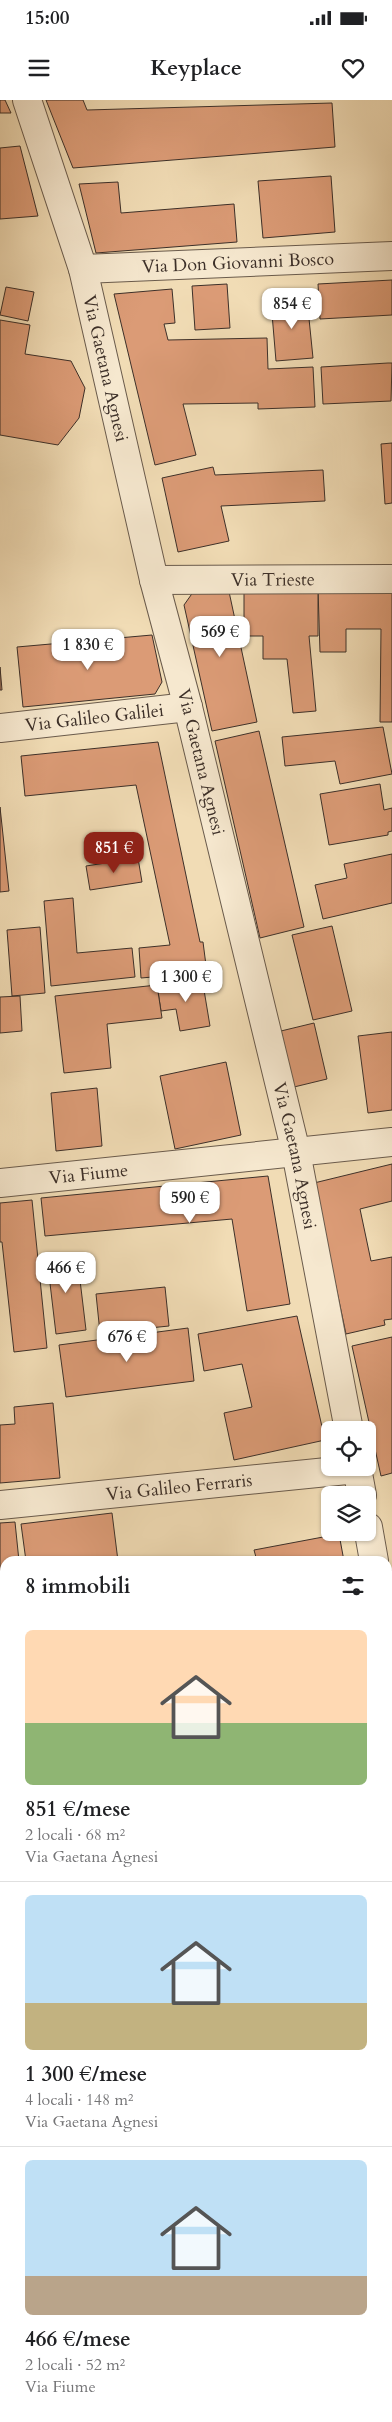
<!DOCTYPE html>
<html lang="it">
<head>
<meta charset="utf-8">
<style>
  :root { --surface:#fff; --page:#f2f2f2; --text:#202124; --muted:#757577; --line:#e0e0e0; --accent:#8f2418 }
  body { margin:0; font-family:Cardo,serif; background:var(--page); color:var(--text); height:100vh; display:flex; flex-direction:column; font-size:19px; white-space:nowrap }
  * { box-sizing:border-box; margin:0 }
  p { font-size:16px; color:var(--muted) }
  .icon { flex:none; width:28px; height:28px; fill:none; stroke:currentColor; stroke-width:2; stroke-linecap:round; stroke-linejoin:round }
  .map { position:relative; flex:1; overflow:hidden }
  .sheet { position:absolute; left:0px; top:1456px; width:392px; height:866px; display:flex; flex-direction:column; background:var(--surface); border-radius:15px 15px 0 0; box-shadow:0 1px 4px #0004 }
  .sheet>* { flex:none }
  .controls { position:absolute; left:321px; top:1321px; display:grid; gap:10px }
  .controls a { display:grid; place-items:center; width:55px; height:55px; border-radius:8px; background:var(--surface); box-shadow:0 1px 4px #0004; font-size:25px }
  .price { position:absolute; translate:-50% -42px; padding:0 11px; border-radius:10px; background:#fff; color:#222; font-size:16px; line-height:32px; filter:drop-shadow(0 1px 2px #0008) }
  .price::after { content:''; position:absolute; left:50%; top:30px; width:15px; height:11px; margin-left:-8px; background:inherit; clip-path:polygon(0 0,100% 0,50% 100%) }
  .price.on { background:var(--accent); color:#fff }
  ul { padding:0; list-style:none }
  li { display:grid; align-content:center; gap:10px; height:265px; padding:0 25px }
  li+li { border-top:1px solid var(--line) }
  li span { display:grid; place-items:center; height:155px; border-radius:8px; color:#555 }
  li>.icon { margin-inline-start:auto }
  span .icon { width:90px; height:90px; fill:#fffc; stroke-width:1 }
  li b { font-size:21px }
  h2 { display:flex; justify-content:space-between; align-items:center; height:60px; padding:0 25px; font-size:21px }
  .status { display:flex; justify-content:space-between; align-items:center; height:35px; padding:0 25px; background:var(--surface); direction:ltr }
  .status svg { height:14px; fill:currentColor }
  header { display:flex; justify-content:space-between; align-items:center; height:65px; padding:0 25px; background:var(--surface); font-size:22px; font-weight:600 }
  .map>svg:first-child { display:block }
  .building { fill:#db9b76; stroke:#3d3029 }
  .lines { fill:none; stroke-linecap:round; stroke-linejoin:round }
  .minor-casing { stroke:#6a5b4c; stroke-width:30 }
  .secondary-casing { stroke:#3d3029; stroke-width:30 }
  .minor { stroke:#f6e8cf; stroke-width:28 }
  .secondary { stroke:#f6e8cf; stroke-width:28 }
  .labels { text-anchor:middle; stroke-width:4; stroke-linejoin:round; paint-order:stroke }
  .street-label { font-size:18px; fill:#3d3029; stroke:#f6e8cf }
</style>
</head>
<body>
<div class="status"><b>15:00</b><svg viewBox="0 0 49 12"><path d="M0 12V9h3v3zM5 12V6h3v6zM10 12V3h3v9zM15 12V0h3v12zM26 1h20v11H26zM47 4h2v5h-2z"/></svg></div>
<header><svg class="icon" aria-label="menu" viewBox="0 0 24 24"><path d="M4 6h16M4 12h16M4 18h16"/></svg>Keyplace<svg class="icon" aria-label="heart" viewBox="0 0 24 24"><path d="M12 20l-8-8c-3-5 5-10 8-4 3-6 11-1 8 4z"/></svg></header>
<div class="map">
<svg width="392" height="2322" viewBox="0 0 392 2322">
  <rect width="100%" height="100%" fill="#f1dcb5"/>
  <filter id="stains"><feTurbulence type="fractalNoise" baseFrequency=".004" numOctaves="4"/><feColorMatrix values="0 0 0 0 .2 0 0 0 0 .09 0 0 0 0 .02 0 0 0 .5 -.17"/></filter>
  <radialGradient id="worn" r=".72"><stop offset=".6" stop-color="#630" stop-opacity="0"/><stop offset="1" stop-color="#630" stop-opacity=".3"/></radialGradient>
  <g class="building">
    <polygon points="0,0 5,0 11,13 0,13"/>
    <polygon points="46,0 83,0 87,10 332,3 335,47 73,68"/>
    <polygon points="20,46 38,116 0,119 0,48"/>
    <polygon points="331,76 335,132 263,138 258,81"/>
    <polygon points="118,82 121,113 234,104 237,142 96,153 79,84"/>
    <polygon points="392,180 392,215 320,219 318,184"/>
    <polygon points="227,184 230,228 195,230 192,186"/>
    <polygon points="6,187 34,192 28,221 0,215"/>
    <polygon points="172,189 175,223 164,224 168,240 267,238 268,269 313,267 315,307 258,309 258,303 183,304 196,355 155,365 114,194"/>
    <polygon points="307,199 313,258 276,261 271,202"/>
    <polygon points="0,220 30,225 25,254 71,261 85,288 79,318 58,345 0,335"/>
    <polygon points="388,263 392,263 391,301 323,304 321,267"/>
    <polygon points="392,343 392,403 385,404 381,344"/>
    <polygon points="213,367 215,375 323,370 325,401 221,406 229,441 178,452 162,378"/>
    <polygon points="228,487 257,622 212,631 184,505 196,488"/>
    <polygon points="392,488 392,622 380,622 381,529 346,529 346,552 320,552 318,489"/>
    <polygon points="244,490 318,490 318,536 309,536 316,611 293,613 287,559 263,559 263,536 244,536"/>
    <polygon points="152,535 162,582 155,594 23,607 17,547"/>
    <polygon points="0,567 2,590 0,590"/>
    <polygon points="383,627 392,674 340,684 335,661 285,666 282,637"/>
    <polygon points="259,631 304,827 260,838 215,641"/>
    <polygon points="158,642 200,842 203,842 207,873 177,880 176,875 141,878 139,848 170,845 136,685 25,696 21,656"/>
    <polygon points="380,684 384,710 392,708 392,731 388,732 388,735 329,745 320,694"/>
    <polygon points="0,707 9,791 0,792"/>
    <polygon points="392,754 392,803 323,819 315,785 347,778 344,764"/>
    <polygon points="138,758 142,782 90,790 86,766"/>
    <polygon points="73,798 77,853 132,848 135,877 51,886 44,801"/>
    <polygon points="332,826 352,911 313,920 292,835"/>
    <polygon points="40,827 45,893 12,896 7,830"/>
    <polygon points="202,878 210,926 180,931 176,909 161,911 157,885"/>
    <polygon points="157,885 162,918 107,924 111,968 64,973 55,896"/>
    <polygon points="20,896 22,931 0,933 0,897"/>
    <polygon points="314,923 327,979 294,987 281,931"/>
    <polygon points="392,932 392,1010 368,1013 358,936"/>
    <polygon points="226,962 241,1035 175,1049 160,976"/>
    <polygon points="97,988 102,1046 56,1051 51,993"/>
    <polygon points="392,1064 392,1101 360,1109 371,1161 392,1157 392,1219 384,1220 385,1225 346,1234 314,1083"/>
    <polygon points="268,1076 290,1204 247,1211 232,1119 45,1136 41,1098"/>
    <polygon points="32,1100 47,1248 14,1252 2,1142 0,1142 0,1103"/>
    <polygon points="77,1155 86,1230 56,1234 47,1158"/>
    <polygon points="165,1187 169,1226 100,1233 96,1194"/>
    <polygon points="297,1216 325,1340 234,1360 224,1313 252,1307 242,1264 204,1271 198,1234"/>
    <polygon points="188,1228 194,1281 66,1297 59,1245"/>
    <polygon points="392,1237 392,1373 381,1376 352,1246"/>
    <polygon points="53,1303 60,1378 0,1383 0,1325 15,1324 14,1307"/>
    <polygon points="112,1413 118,1461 26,1461 21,1424"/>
    <polygon points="15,1422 19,1461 5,1461 5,1479 0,1479 0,1423"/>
    <polygon points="339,1434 344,1461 257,1461 254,1450"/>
    <polygon points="5,1609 5,1642 0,1644 0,1611"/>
    <polygon points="388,1686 392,1706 392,1716 388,1717"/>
    <polygon points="5,1719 5,1749 0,1750 0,1721"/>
    <polygon points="5,1911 5,1943 0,1944 0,1912"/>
    <polygon points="388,2237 392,2237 392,2283 388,2284"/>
  </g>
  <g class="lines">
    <g class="minor-casing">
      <g id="minor">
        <path id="s1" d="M27,0L83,169L154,480L188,607L296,1052L349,1330"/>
        <path id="s2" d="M83,169L392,156"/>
        <path id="s3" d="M154,480L392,479"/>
        <path id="s4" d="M0,628L188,607"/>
        <path id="s5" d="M0,1083L392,1042"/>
        <polyline points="357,1368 362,1395"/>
        <path id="s6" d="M0,1405L357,1369"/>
        <polyline points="368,1427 374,1461"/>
        <polyline points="388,1486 392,1485"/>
        <polyline points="388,1530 392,1551"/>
      </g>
    </g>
    <g class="secondary-casing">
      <g id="secondary">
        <polyline points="388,2051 392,2050"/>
        <polyline points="0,2170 5,2168"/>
      </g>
    </g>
    <use href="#minor" class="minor"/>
    <use href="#secondary" class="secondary"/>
  </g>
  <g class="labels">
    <g class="street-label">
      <text dy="6" stroke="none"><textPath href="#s2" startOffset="155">Via Don Giovanni Bosco</textPath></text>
      <text dy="6" stroke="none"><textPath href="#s1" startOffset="280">Via Gaetana Agnesi</textPath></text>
      <text dy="6" stroke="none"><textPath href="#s3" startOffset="119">Via Trieste</textPath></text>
      <text dy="6" stroke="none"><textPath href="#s4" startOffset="95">Via Galileo Galilei</textPath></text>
      <text dy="6" stroke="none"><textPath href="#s1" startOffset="685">Via Gaetana Agnesi</textPath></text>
      <text dy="6" stroke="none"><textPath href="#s1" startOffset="1090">Via Gaetana Agnesi</textPath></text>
      <text dy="6" stroke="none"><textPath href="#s5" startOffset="89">Via Fiume</textPath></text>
      <text dy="6" stroke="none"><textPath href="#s6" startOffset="180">Via Galileo Ferraris</textPath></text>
    </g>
  </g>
  <rect width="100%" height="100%" filter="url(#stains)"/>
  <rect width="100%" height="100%" fill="url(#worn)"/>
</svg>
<div class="controls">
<a><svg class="icon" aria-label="locate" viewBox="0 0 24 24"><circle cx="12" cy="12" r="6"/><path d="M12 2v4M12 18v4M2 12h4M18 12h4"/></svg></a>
<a><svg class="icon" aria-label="layers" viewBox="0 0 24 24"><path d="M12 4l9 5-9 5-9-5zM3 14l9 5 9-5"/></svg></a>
</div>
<b class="price" style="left:292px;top:230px">854 €</b>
<b class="price" style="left:220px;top:558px">569 €</b>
<b class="price" style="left:88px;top:571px">1 830 €</b>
<b class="price on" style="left:114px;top:774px">851 €</b>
<b class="price" style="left:186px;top:903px">1 300 €</b>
<b class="price" style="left:190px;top:1124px">590 €</b>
<b class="price" style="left:66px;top:1194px">466 €</b>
<b class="price" style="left:127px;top:1263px">676 €</b>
<section class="sheet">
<h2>8 immobili<svg class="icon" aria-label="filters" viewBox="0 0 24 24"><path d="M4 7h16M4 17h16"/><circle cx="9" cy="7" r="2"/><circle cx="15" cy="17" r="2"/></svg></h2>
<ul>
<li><span style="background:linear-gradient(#ffd9b3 60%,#8fb573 0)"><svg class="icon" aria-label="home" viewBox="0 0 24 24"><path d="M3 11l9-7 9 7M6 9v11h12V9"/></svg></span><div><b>851 €/mese</b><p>2 locali · 68 m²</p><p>Via Gaetana Agnesi</p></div></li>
<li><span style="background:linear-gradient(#bfe0f5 70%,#c2b280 0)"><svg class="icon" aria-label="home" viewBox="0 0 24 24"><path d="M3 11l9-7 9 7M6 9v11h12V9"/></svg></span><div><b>1 300 €/mese</b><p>4 locali · 148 m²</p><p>Via Gaetana Agnesi</p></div></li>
<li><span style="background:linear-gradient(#bfe0f5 75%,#b9a48a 0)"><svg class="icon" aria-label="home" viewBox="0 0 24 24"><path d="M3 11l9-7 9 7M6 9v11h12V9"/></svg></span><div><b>466 €/mese</b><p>2 locali · 52 m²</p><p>Via Fiume</p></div></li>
</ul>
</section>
</div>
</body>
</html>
